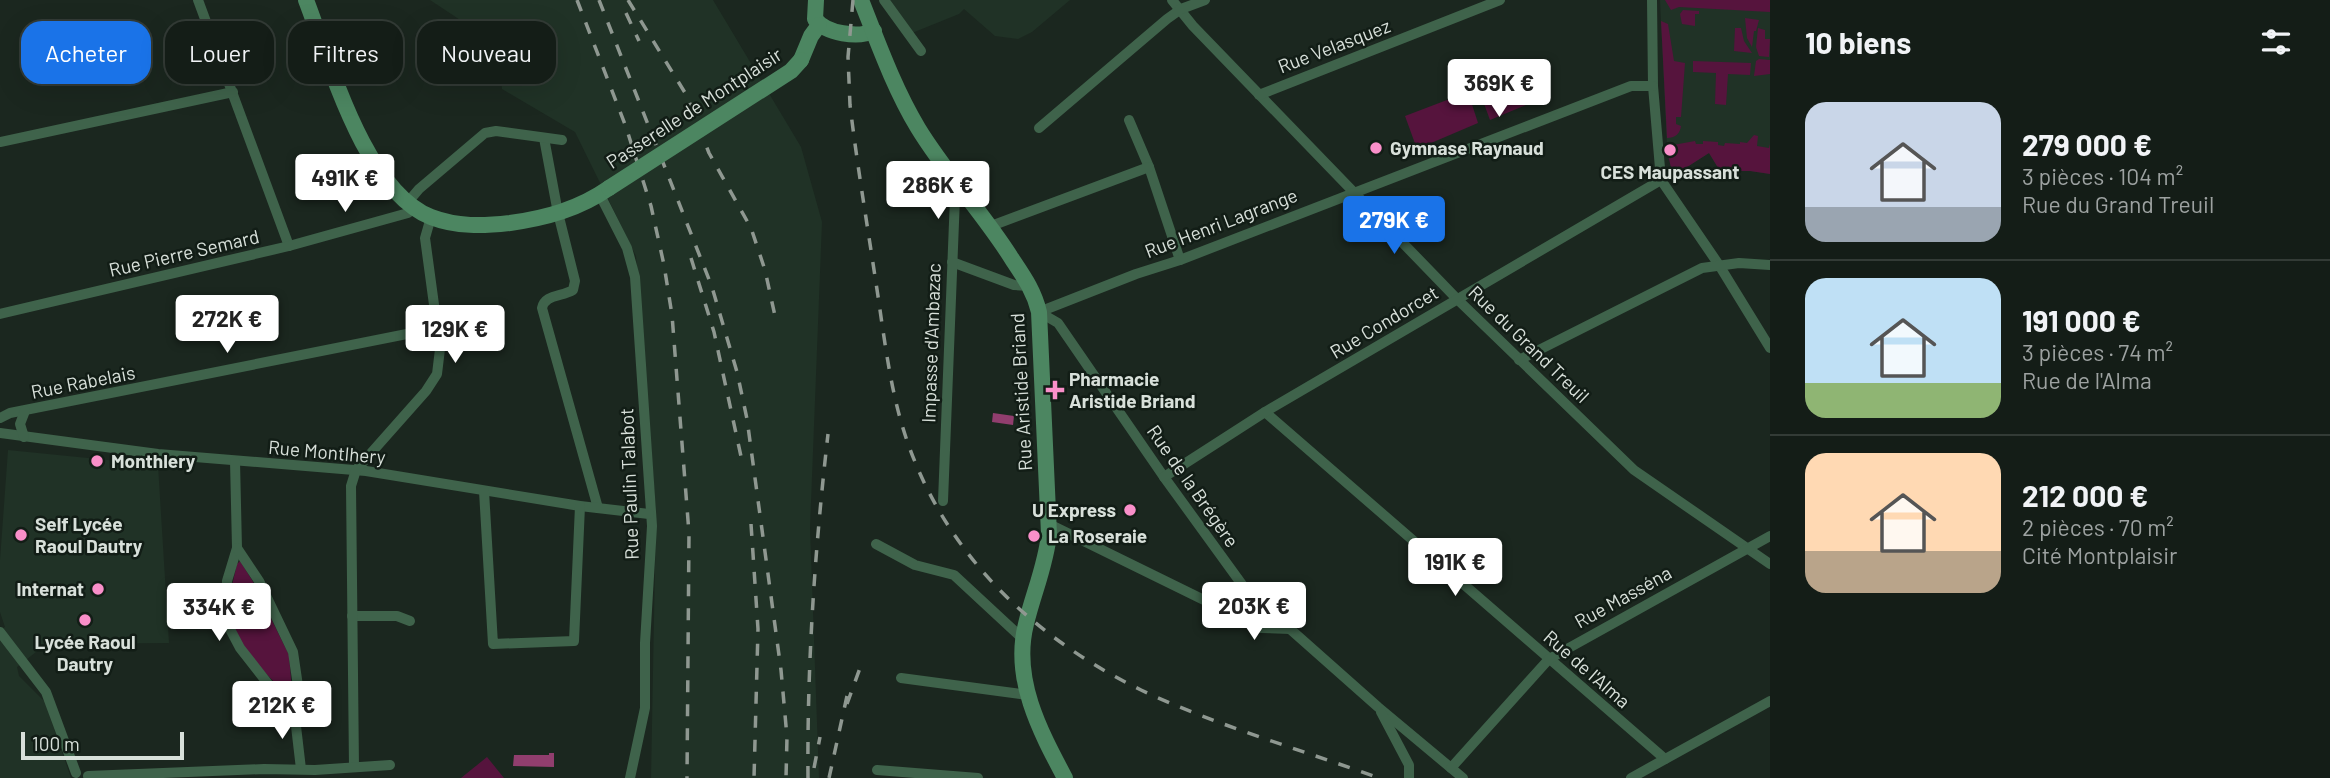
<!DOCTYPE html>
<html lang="fr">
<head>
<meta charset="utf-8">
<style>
  :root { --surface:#141d17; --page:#212a24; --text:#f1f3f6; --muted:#9da2a1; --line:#333b36; --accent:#1a73e8 }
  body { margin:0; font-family:Barlow,sans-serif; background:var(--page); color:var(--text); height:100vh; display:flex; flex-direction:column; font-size:26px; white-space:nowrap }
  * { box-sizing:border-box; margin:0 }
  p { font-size:23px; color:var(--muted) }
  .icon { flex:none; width:38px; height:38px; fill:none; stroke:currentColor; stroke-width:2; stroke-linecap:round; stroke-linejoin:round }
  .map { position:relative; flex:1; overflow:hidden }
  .details { display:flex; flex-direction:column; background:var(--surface); width:560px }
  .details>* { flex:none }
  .top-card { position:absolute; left:21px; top:21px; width:665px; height:63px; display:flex; gap:14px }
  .scale { position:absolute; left:21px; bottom:18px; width:163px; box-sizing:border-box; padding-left:7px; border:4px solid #d8e0da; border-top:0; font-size:19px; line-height:24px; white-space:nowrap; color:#d8e0da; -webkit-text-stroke:5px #121d16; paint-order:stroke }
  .price { position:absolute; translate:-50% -60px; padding:0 16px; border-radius:7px; background:#fff; color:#222; font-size:23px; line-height:46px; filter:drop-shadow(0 2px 4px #0008) }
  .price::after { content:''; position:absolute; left:50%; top:42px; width:21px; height:16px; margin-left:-10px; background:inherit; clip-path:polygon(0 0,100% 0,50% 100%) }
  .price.on { background:var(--accent); color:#fff }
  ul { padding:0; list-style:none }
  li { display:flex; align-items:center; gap:21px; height:175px; padding:0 35px }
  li+li { border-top:2px solid var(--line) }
  li span { display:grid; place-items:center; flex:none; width:196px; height:140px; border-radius:21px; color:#555 }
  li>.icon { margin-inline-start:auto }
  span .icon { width:84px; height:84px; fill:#fffc; stroke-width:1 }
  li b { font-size:30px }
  h2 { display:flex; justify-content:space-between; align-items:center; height:84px; padding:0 35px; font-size:30px }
  .chip { padding:0 24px; border-radius:21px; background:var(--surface); box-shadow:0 7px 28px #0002,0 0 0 2px var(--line); font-size:24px; line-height:63px }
  .chip.on { background:var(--accent); color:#fff }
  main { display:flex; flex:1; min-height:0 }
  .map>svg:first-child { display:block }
  .built { fill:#203226 }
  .green { fill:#56143d }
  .water { fill:#913e6e }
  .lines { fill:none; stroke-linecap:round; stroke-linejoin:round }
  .street { stroke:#3f634b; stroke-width:10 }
  .secondary { stroke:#4c8661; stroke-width:16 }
  .rail { stroke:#8f9891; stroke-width:3.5; stroke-dasharray:12 12; stroke-linecap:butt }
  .secondary-bridge { stroke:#4c8661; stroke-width:16 }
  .poi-dot { fill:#f98fc9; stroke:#121d16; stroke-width:2.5 }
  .labels { text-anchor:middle; stroke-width:5; stroke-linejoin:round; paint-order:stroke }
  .street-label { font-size:19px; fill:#d8e0da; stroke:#121d16 }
  .poi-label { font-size:19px; font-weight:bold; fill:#d8e0da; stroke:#121d16; text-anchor:start }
</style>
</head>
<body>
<main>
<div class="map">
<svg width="1770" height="778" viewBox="0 0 1770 778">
  <rect width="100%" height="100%" fill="#1b271f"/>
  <g class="built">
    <polygon points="430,0 713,0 801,147 822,222 810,528 819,778 651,778 656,512 636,256 575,132 502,89 498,45"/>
    <polygon points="887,0 1070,0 1032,32 1018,39 995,36 964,9 959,14 912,33"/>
    <polygon points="1660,0 1770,0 1770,174 1750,171 1720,171 1709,153 1673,176 1667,146"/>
    <polygon points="8,450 158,465 169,643 46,644 17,667 19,676 45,702 71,778 0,778 0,630 5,627 0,612 0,560"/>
  </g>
  <g class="green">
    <polygon points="1665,0 1770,0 1770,12 1679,7 1671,10"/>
    <polygon points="1683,10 1699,11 1699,14 1695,14 1695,26 1682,24 1680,14"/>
    <polygon points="1745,18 1759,20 1756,31 1754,31 1752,47 1747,38"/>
    <path d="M1661,21L1668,24L1674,61L1685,63L1681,117H1676V124L1681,126C1680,134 1675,138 1667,138Z"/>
    <polygon points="1735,28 1741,28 1744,41 1752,53 1734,51"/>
    <polygon points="1758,28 1765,30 1765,39 1770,39 1769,57 1759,56 1756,47"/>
    <polygon points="1759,59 1770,60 1770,74 1754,76 1756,61"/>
    <polygon points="1693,61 1751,63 1750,75 1728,74 1726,105 1715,104 1716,73 1693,72"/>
    <polygon points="1528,72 1538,100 1490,120 1479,90"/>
    <polygon points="1468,92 1478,123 1417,149 1405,116"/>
    <polygon points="1754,135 1758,136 1757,146 1769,148 1770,144 1770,174 1750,171 1720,171 1709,153 1673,176 1668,155 1673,155 1673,145 1695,141 1696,144 1703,144 1703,141 1718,142 1718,145 1724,146 1725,143 1740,144 1740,142 1747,143"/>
    <path d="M240,561L252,580L289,655L292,691L286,694C263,671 232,642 230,608C229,594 234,578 237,564Z"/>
    <polygon points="487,757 504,778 461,778"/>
  </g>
  <g class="water">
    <polygon points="993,413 1014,416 1013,425 992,422"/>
    <polygon points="549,753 554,753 554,767 513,766 514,755 549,755"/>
  </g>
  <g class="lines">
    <g class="street">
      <polyline points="198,0 289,246"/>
      <polyline points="884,0 921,51"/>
      <polyline points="1172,0 1193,26 1457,299 1634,470 1770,564"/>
      <polyline points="1652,0 1653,86 1661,180 1719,265 1770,348"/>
      <polyline points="1259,95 1500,0"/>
      <polyline points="1129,120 1149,167 1180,260"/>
      <polyline points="1039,128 1167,19 1181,9 1205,0"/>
      <path d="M544,138L558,213L575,281L573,290C562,297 545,294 542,308L598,508"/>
      <polyline points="0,142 233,92"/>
      <polyline points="600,195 627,248 635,277 652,526 645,643 645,708 630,778"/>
      <polyline points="408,202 419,189 485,133 496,131 562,140"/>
      <polyline points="991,226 1149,167"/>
      <polyline points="952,262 1014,285 1030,286"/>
      <polyline points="1039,312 1136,274 1180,260 1631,86 1653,86"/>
      <polyline points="1039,312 1058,323 1164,477 1246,590 1378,707 1463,778"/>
      <polyline points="0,314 289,246 408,213 414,207"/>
      <polyline points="1519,360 1702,268 1739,263 1770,265"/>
      <polyline points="1265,412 1665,759"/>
      <polyline points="0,418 10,413 437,328"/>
      <polyline points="0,433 158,454 366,471 580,506 649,514"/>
      <polyline points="24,437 20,424 25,411"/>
      <polyline points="235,461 237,548 227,581 226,611 231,631 240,648 276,694 294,709"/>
      <polyline points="1164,477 1265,412 1661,180"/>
      <polyline points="484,491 493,644 574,641 580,506"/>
      <polyline points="943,501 955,197 960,188"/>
      <polyline points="1049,524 1261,628 1291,629"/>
      <polyline points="876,544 915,565 954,575 1023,639"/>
      <polyline points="237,548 259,581 293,652 298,686 294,709 301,769"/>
      <polyline points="1232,611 1255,612 1264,606"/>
      <polyline points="352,616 397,616 410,621"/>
      <polyline points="0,632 46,692 76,773"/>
      <polyline points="901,678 1028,695"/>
      <polyline points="1381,712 1409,765 1409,778"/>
      <polyline points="354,767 351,486 356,470 426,391 437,374 440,349 425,238 431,217"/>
      <polyline points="1451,768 1549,659 1770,536"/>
      <polyline points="877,770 978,778"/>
      <polyline points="88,776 264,769 315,770 390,765"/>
      <polyline points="1631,778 1770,701"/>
    </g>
    <g class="secondary">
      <path d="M306,0C330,62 364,190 431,217C457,227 483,226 510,223C546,218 579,209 609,188"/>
      <path d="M816,0L815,19C826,34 858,38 874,31"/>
      <path d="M861,0C878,43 894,88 918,128C946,174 984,214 1012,259C1024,277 1034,291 1039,312L1049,534C1046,565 1033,594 1026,624C1012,679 1040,731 1065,778"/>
      <polyline points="801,60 811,36 819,25"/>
    </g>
    <g class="rail">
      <polyline points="577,0 626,127 651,206 664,265 672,315 689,533 687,778"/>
      <polyline points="599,0 712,287 737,372 747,419 781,670 787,737 786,778"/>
      <polyline points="628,0 687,96 709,153 751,228 765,270 775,316"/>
      <path d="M853,0L848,57L850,105C857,164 867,223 876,283C883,328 888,374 900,418C935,544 1026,634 1141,690C1215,725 1302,750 1379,778"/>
      <polyline points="626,13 639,41"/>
      <polyline points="691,258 714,332 742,461"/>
      <polyline points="751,524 758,629 754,778"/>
      <polyline points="847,704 860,668"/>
      <polyline points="814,768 820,737"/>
      <path d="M808,778C807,663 815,548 828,434"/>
      <polyline points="829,778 847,696"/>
    </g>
    <polyline class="secondary-bridge" points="609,188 791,71 801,60"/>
  </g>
  <g class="poi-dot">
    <circle cx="1376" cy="148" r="7"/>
    <circle cx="1670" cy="150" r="7"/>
    <path d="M1051.5 379.5h7v7h7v7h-7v7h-7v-7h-7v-7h7z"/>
    <circle cx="97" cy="461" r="7"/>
    <circle cx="1130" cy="510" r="7"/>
    <circle cx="21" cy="535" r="7"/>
    <circle cx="1034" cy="536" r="7"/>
    <circle cx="98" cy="589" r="7"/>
    <circle cx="85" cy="620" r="7"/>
  </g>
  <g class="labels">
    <g class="street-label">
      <text transform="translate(1334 46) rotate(-21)" y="7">Rue Velasquez</text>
      <text transform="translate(694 108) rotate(-33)" y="7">Passerelle de Montplaisir</text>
      <text transform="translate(1221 223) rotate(-21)" y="7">Rue Henri Lagrange</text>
      <text transform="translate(184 253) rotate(-13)" y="7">Rue Pierre Semard</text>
      <text transform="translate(1384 322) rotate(-31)" y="7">Rue Condorcet</text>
      <text transform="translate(931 343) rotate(-88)" y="7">Impasse d'Ambazac</text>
      <text transform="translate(1529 344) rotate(44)" y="7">Rue du Grand Treuil</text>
      <text transform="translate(83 382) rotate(-11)" y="7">Rue Rabelais</text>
      <text transform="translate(1021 392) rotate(-93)" y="7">Rue Aristide Briand</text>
      <text transform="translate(327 452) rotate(5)" y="7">Rue Montlhery</text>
      <text transform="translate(629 484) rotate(-92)" y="7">Rue Paulin Talabot</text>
      <text transform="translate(1193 486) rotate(55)" y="7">Rue de la Brégère</text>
      <text transform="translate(1623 597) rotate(-29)" y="7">Rue Masséna</text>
      <text transform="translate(1587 669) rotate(41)" y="7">Rue de l'Alma</text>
    </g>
    <g class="poi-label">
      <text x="1390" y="155">Gymnase Raynaud</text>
      <text x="1670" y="179" text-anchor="middle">CES Maupassant</text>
      <text x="1069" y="386">Pharmacie<tspan x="1069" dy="22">Aristide Briand</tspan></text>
      <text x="111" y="468">Monthlery</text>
      <text x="1116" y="517" text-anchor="end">U Express</text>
      <text x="35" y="531">Self Lycée<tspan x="35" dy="22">Raoul Dautry</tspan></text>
      <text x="1048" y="543">La Roseraie</text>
      <text x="84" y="596" text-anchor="end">Internat</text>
      <text x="85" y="649" text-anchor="middle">Lycée Raoul<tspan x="85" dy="22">Dautry</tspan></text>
    </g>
  </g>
</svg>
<div class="scale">100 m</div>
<b class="price" style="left:1499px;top:119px">369K €</b>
<b class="price" style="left:345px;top:214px">491K €</b>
<b class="price" style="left:938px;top:221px">286K €</b>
<b class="price on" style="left:1394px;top:256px">279K €</b>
<b class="price" style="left:227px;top:355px">272K €</b>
<b class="price" style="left:455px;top:365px">129K €</b>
<b class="price" style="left:1455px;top:598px">191K €</b>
<b class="price" style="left:1254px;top:642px">203K €</b>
<b class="price" style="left:219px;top:643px">334K €</b>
<b class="price" style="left:282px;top:741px">212K €</b>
<div class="top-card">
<a class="chip on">Acheter</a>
<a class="chip">Louer</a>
<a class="chip">Filtres</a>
<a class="chip">Nouveau</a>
</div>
</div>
<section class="details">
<h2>10 biens<svg class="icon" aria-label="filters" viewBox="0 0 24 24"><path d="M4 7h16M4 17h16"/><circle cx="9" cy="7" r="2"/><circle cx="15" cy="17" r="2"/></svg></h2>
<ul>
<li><span style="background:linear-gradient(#c9d6e8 75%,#9aa5b1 0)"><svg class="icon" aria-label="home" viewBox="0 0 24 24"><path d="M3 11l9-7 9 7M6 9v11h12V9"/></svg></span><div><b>279 000 €</b><p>3 pièces · 104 m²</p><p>Rue du Grand Treuil</p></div></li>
<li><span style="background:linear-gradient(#bfe0f5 75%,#8fb573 0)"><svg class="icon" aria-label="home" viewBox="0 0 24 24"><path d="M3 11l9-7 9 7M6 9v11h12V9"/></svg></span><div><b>191 000 €</b><p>3 pièces · 74 m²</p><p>Rue de l'Alma</p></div></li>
<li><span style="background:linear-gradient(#ffd9b3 70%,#b9a48a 0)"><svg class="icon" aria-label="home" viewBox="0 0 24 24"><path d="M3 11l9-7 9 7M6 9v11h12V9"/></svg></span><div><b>212 000 €</b><p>2 pièces · 70 m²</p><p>Cité Montplaisir</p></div></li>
</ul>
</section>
</main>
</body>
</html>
